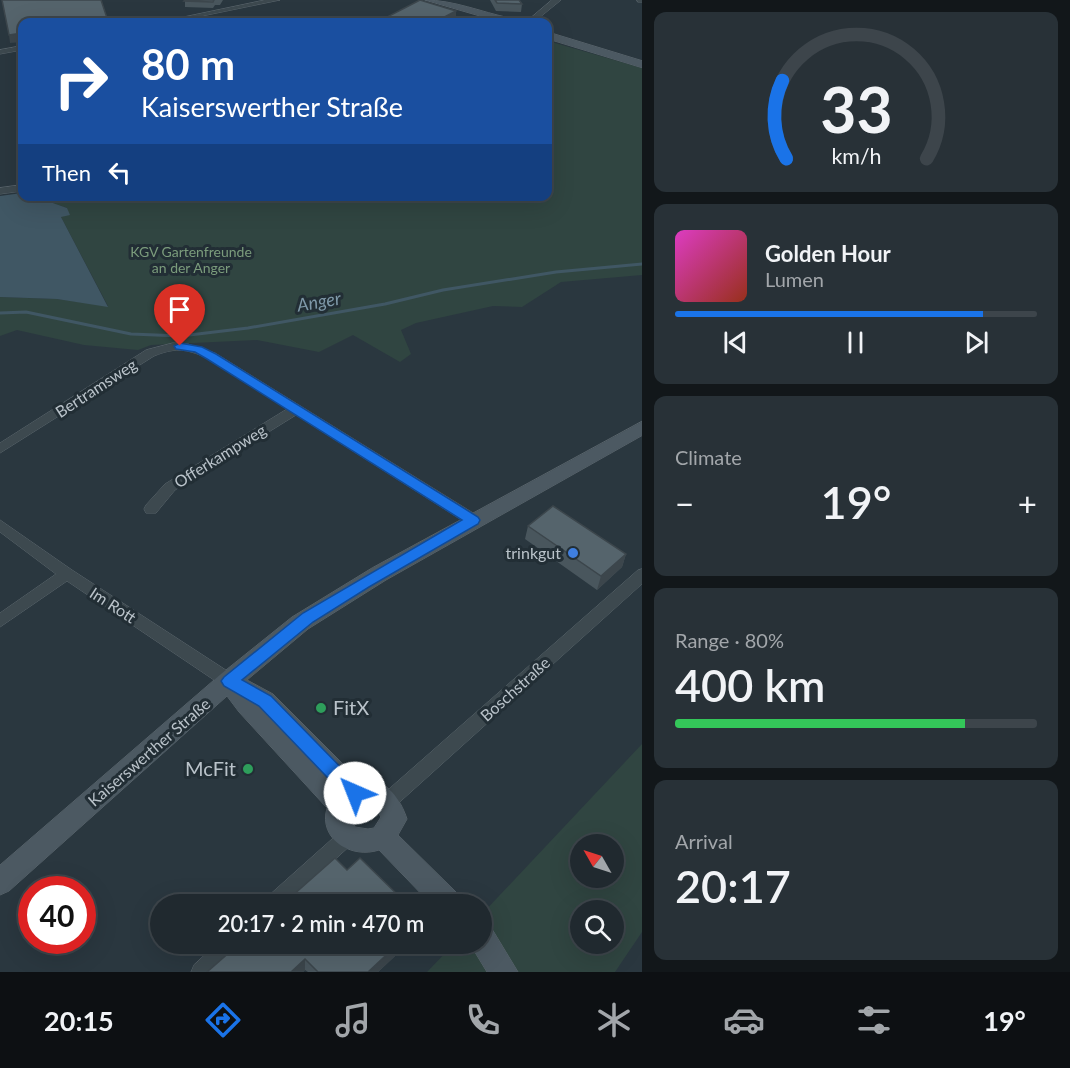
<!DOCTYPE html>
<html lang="en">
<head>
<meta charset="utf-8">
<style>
  :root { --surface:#20292f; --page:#283137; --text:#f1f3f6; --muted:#a2a6aa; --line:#3d454b; --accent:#1a73e8 }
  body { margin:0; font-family:Lato,sans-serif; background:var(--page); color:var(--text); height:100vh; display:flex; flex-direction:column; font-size:22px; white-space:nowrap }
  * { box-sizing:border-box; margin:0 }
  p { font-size:20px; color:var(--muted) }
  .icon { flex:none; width:33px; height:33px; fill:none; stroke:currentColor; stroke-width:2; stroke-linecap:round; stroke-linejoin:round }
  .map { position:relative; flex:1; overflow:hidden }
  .details { display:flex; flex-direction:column; gap:12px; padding:12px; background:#12171a; width:428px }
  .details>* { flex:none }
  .guide { position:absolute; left:18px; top:18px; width:534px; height:183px; border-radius:12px; box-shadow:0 6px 24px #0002,0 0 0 2px var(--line); background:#1a4fa0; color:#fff; overflow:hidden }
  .needle { width:39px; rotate:309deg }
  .tools { position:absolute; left:570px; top:834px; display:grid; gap:12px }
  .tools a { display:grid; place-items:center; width:54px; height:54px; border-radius:50%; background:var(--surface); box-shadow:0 6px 24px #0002,0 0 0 2px var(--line); font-size:30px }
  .speed { position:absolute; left:18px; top:876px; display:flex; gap:12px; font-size:30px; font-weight:700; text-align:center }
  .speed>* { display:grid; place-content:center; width:78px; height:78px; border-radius:50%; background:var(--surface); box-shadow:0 6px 24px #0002,0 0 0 2px var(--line); line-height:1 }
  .speed .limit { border:9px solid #d22; background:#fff; color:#111 }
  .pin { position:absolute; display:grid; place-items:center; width:51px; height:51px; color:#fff; margin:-62px -26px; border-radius:50% 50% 50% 0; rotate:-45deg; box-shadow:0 0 6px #0007 }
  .pin .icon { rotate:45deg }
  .me { position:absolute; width:66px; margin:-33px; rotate:316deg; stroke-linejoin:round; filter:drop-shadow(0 0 4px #0008) }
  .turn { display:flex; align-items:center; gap:21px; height:126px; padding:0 24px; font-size:27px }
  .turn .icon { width:78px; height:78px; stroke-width:2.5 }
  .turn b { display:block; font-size:42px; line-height:51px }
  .then { display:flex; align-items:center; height:57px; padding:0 24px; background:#0003; gap:12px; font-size:22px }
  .big { font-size:45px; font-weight:600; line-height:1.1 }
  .details .card { flex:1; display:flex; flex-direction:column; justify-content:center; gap:9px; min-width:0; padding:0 21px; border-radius:12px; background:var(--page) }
  .details .dial { align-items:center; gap:0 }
  .dial svg { height:156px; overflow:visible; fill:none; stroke:var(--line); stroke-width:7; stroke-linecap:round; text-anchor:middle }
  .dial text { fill:var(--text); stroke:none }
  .song { display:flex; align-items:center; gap:18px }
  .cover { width:72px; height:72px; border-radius:9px; background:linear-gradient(135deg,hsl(310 70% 55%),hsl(10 70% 35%)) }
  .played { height:6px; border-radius:3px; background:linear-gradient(90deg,var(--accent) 85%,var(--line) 85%) }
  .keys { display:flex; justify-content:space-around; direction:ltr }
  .heat { display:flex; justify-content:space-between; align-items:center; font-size:33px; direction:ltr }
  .charge { height:9px; border-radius:4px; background:linear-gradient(90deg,#34c759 80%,var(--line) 0) }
  .trip { position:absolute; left:150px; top:894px; width:342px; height:60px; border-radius:30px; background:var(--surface); box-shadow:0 6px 24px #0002,0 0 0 2px var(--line); font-weight:600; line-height:60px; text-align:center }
  .tab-bar { display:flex; height:96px; justify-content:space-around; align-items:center; background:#0d1013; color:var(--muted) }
  .tab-bar .icon { width:42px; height:42px }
  .tab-bar .on { color:var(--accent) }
  .tab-bar b { font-size:27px; color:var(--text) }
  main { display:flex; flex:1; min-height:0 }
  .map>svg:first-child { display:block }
</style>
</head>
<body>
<main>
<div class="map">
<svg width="643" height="972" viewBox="0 0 643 972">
  <rect width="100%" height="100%" fill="#2a373f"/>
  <g fill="#304541" fill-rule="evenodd">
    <path d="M 548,41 L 642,68 L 642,275 L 561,282 L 522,307 L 493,306 L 416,323 L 401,330 L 411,354 L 400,362 L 353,335 L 319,352 L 257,340 L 151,345 L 138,350 L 84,345 L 17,330 L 0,336 L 0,297 L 57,299 L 108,306 L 61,217 L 67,208 L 36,197 L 77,197 L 79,202 L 119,196 L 548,196 Z"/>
    <path d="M 642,744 L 642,932 L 615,972 L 427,972 L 454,944 L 482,944 L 482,914 ZM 580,844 L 614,844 L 614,878 L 580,878 ZM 580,910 L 614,910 L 614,944 L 580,944 Z"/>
  </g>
  <path fill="#405764" d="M 22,193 L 22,196 L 36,197 L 67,208 L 70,215 L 61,217 L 108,307 L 57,299 L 0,297 L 0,196 Z"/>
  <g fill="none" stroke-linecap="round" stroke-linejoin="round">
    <path stroke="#405764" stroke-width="3" d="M 0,313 L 26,312 L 131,334 L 181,336 L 248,328 L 385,304 L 443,290 L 556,272 L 643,264"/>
    <defs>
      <g id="street">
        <path d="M 265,0 L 280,0 L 173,22 L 160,22 Z"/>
        <path d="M 552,0 L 561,0 L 534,22 L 526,22 Z"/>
        <path d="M 637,0 L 643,0 L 643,2 L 638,2 Z"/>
        <path d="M 22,46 L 22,50 L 0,54 L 0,50 Z"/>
        <path d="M 22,185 L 22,191 L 0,194 L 0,188 Z"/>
        <path d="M 173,343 L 188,344 L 215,353 L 478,516 L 480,520 L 478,524 L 468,524 L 296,415 L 175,490 L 156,513 L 146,513 L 144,509 L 146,505 L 165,484 L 287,409 C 262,394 216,358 191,352 C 178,348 166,351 154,356 L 0,453 L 0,443 L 146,350 Z"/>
        <path d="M 0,520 L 72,570 L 235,676 L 237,681 L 235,686 L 229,688 L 223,686 L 67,581 L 0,627 L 0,613 L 56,574 L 0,532 Z"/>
        <path d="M 643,569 L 643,583 L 393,808 L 387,810 L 381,808 L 378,802 L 381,796 L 638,570 Z"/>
        <path d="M 347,829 L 353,831 L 356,837 L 353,843 L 286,904 L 264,904 L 266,898 L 341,831 Z"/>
        <path d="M 217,944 L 241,944 L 238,951 L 215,972 L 191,972 L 194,965 Z"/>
      </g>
      <g id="secondary">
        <path d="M 425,0 C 454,0 481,12 510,18 C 519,20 530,16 538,22 L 501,22 Z"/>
        <path d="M 548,32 L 643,61 L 643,68 L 548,39 Z"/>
        <path d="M 643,421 L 643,435 L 386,580 L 308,629 L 247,680 L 273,694 L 360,781 C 385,776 400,798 407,819 L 398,835 L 459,895 L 462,904 L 431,904 L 379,850 C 352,859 318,840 327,808 L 239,712 L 227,696 L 9,891 L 0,895 L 0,865 L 221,674 L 292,617 L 372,568 ZM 364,802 L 375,807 L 381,817 L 374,828 L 368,829 L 355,827 L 350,817 L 357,806 Z"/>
        <path d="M 482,925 L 492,929 L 518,972 L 487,972 L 470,944 L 482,944 Z"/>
      </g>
    </defs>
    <use href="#street" stroke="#5b666d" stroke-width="1"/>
    <use href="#secondary" stroke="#5b666d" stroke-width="1"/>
    <use href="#street" fill="#3d494f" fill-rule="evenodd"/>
    <use href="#secondary" fill="#4c5962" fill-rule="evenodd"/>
  </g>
  <g fill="#49565d">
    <path d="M 185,0 L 223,0 L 220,5 L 215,5 L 213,8 L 185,7 Z"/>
    <path d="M 490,0 L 519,0 L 522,4 L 521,12 L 496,11 Z"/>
    <path d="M 387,17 L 456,19 L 449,22 L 386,22 Z"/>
    <path d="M 528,526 L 626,554 L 622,567 L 597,590 L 525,539 Z"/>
    <path d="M 239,944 L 408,944 L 378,972 L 308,972 L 305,970 L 303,972 L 207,972 Z"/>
  </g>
  <g fill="#3c464c">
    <path d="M 456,11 L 456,19 L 449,22 L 435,22 Z"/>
    <path d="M 107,18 L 108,22 L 67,22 Z"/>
    <path d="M 22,33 L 22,42 L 10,43 L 9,35 Z"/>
    <path d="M 626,554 L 622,567 L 597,590 L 601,576 Z"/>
    <path d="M 398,944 L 408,944 L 378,972 L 368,972 Z"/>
    <path d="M 305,959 L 305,970 L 303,972 L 291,972 Z"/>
  </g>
  <g fill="#55646c" stroke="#3c464c" stroke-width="1.5">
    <path d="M 2,0 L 101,0 L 107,18 L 67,22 L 22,22 L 22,33 L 9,35 Z"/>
    <path d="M 185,0 L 214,0 L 213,2 L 184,1 Z"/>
    <path d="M 420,0 L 456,11 L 435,22 L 402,22 L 387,17 Z"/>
    <path d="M 495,0 L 519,0 L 522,4 L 497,3 Z"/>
    <path d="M 553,506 L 626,554 L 601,576 L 528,526 Z"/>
    <path d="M 335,858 L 347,870 L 360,858 L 407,904 L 283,904 Z"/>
    <path d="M 239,944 L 398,944 L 368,972 L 318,972 L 305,959 L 291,972 L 207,972 Z"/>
  </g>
  <path fill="#1a73e8" stroke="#114b97" stroke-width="1.5" d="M 180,343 L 202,347 L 216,354 L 478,517 L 480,520 L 478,524 L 369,587 L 313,622 L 242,680 L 271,696 L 361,788 L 363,793 L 361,799 L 355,801 L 348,799 L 259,706 L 224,686 L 221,681 L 224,677 L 303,613 L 462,520 L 207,359 L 195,352 L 176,349 L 174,346 Z"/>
  <circle fill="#3f7fe0" stroke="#222e35" stroke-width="2" cx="573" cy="553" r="6"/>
  <g fill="#2e9e5b" stroke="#222e35" stroke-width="2">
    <circle cx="321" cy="708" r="6"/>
    <circle cx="248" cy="769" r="6"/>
  </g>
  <g text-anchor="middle" stroke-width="6" stroke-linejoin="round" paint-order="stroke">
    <g font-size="14" fill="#7b9c7c" stroke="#222e35">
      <text x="191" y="257">KGV Gartenfreunde<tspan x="191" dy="16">an der Anger</tspan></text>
    </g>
    <g font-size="16" fill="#bac3ca" stroke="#222e35">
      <text transform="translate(96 388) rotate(-33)" y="6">Bertramsweg</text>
      <text transform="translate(220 456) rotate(-32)" y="6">Offerkampweg</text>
      <text transform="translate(113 605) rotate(33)" y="6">Im Rott</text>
      <text transform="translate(515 689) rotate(-42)" y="6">Boschstraße</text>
      <text transform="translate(149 752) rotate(-41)" y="6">Kaiserswerther Straße</text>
    </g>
    <g font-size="16" fill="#bac3ca" stroke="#222e35" text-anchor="end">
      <text x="561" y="559">trinkgut</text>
    </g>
    <g font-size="18" font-style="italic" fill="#7f99a9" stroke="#222e35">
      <text transform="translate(319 302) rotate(-10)" y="6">Anger</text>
    </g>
    <g font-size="20" fill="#bac3ca" stroke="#222e35" text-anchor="start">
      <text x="333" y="715">FitX</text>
      <text x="236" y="776" text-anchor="end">McFit</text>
    </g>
  </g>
</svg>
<div class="tools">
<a><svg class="needle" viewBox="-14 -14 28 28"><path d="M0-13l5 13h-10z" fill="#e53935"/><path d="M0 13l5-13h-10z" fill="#a2a6aa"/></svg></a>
<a><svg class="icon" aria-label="search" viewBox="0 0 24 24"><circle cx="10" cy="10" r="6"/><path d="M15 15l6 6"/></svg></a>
</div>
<div class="speed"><div class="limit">40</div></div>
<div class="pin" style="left:180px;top:346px;background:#d93025"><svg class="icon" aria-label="arrive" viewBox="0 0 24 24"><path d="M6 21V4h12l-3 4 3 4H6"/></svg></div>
<svg class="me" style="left:355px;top:793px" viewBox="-20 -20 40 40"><circle r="19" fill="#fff"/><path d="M0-13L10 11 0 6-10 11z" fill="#1a73e8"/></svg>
<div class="trip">20:17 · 2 min · 470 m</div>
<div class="guide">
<div class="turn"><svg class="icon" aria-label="right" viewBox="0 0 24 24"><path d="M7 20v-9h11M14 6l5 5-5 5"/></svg><div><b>80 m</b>Kaiserswerther Straße</div></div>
<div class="then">Then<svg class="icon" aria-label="left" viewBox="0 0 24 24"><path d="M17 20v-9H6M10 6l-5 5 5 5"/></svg></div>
</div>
</div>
<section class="details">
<div class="card dial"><svg viewBox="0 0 100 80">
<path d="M14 69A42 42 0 1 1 86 69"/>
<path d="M14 69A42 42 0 0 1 12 29" stroke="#1a73e8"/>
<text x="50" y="56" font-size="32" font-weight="700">33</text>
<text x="50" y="72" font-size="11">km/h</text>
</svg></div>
<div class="card">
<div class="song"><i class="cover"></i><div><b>Golden Hour</b><p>Lumen</p></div></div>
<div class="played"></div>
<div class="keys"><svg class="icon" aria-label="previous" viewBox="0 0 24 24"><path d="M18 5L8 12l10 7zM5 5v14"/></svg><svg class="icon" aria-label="pause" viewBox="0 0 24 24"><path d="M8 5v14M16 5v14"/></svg><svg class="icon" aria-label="next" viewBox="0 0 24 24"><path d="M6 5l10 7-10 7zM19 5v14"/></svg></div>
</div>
<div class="card"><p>Climate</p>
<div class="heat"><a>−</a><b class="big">19°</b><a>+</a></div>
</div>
<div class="card"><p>Range · 80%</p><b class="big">400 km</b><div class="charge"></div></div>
<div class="card"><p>Arrival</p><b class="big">20:17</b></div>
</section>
</main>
<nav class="tab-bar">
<b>20:15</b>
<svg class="icon on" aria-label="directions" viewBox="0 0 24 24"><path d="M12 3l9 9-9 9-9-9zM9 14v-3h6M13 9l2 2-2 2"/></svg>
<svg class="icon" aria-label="music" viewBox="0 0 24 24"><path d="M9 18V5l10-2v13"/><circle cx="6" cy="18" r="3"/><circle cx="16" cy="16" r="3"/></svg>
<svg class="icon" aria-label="phone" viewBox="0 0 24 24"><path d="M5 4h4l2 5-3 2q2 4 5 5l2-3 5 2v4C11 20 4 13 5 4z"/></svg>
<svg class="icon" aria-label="climate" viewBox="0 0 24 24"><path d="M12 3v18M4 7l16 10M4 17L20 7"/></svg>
<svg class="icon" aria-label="car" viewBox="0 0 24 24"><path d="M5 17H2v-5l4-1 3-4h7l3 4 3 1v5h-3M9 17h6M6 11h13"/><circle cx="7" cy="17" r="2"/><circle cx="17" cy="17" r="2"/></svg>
<svg class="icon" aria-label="filters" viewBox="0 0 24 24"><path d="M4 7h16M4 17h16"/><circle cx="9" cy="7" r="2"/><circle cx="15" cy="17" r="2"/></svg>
<b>19°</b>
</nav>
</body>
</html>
